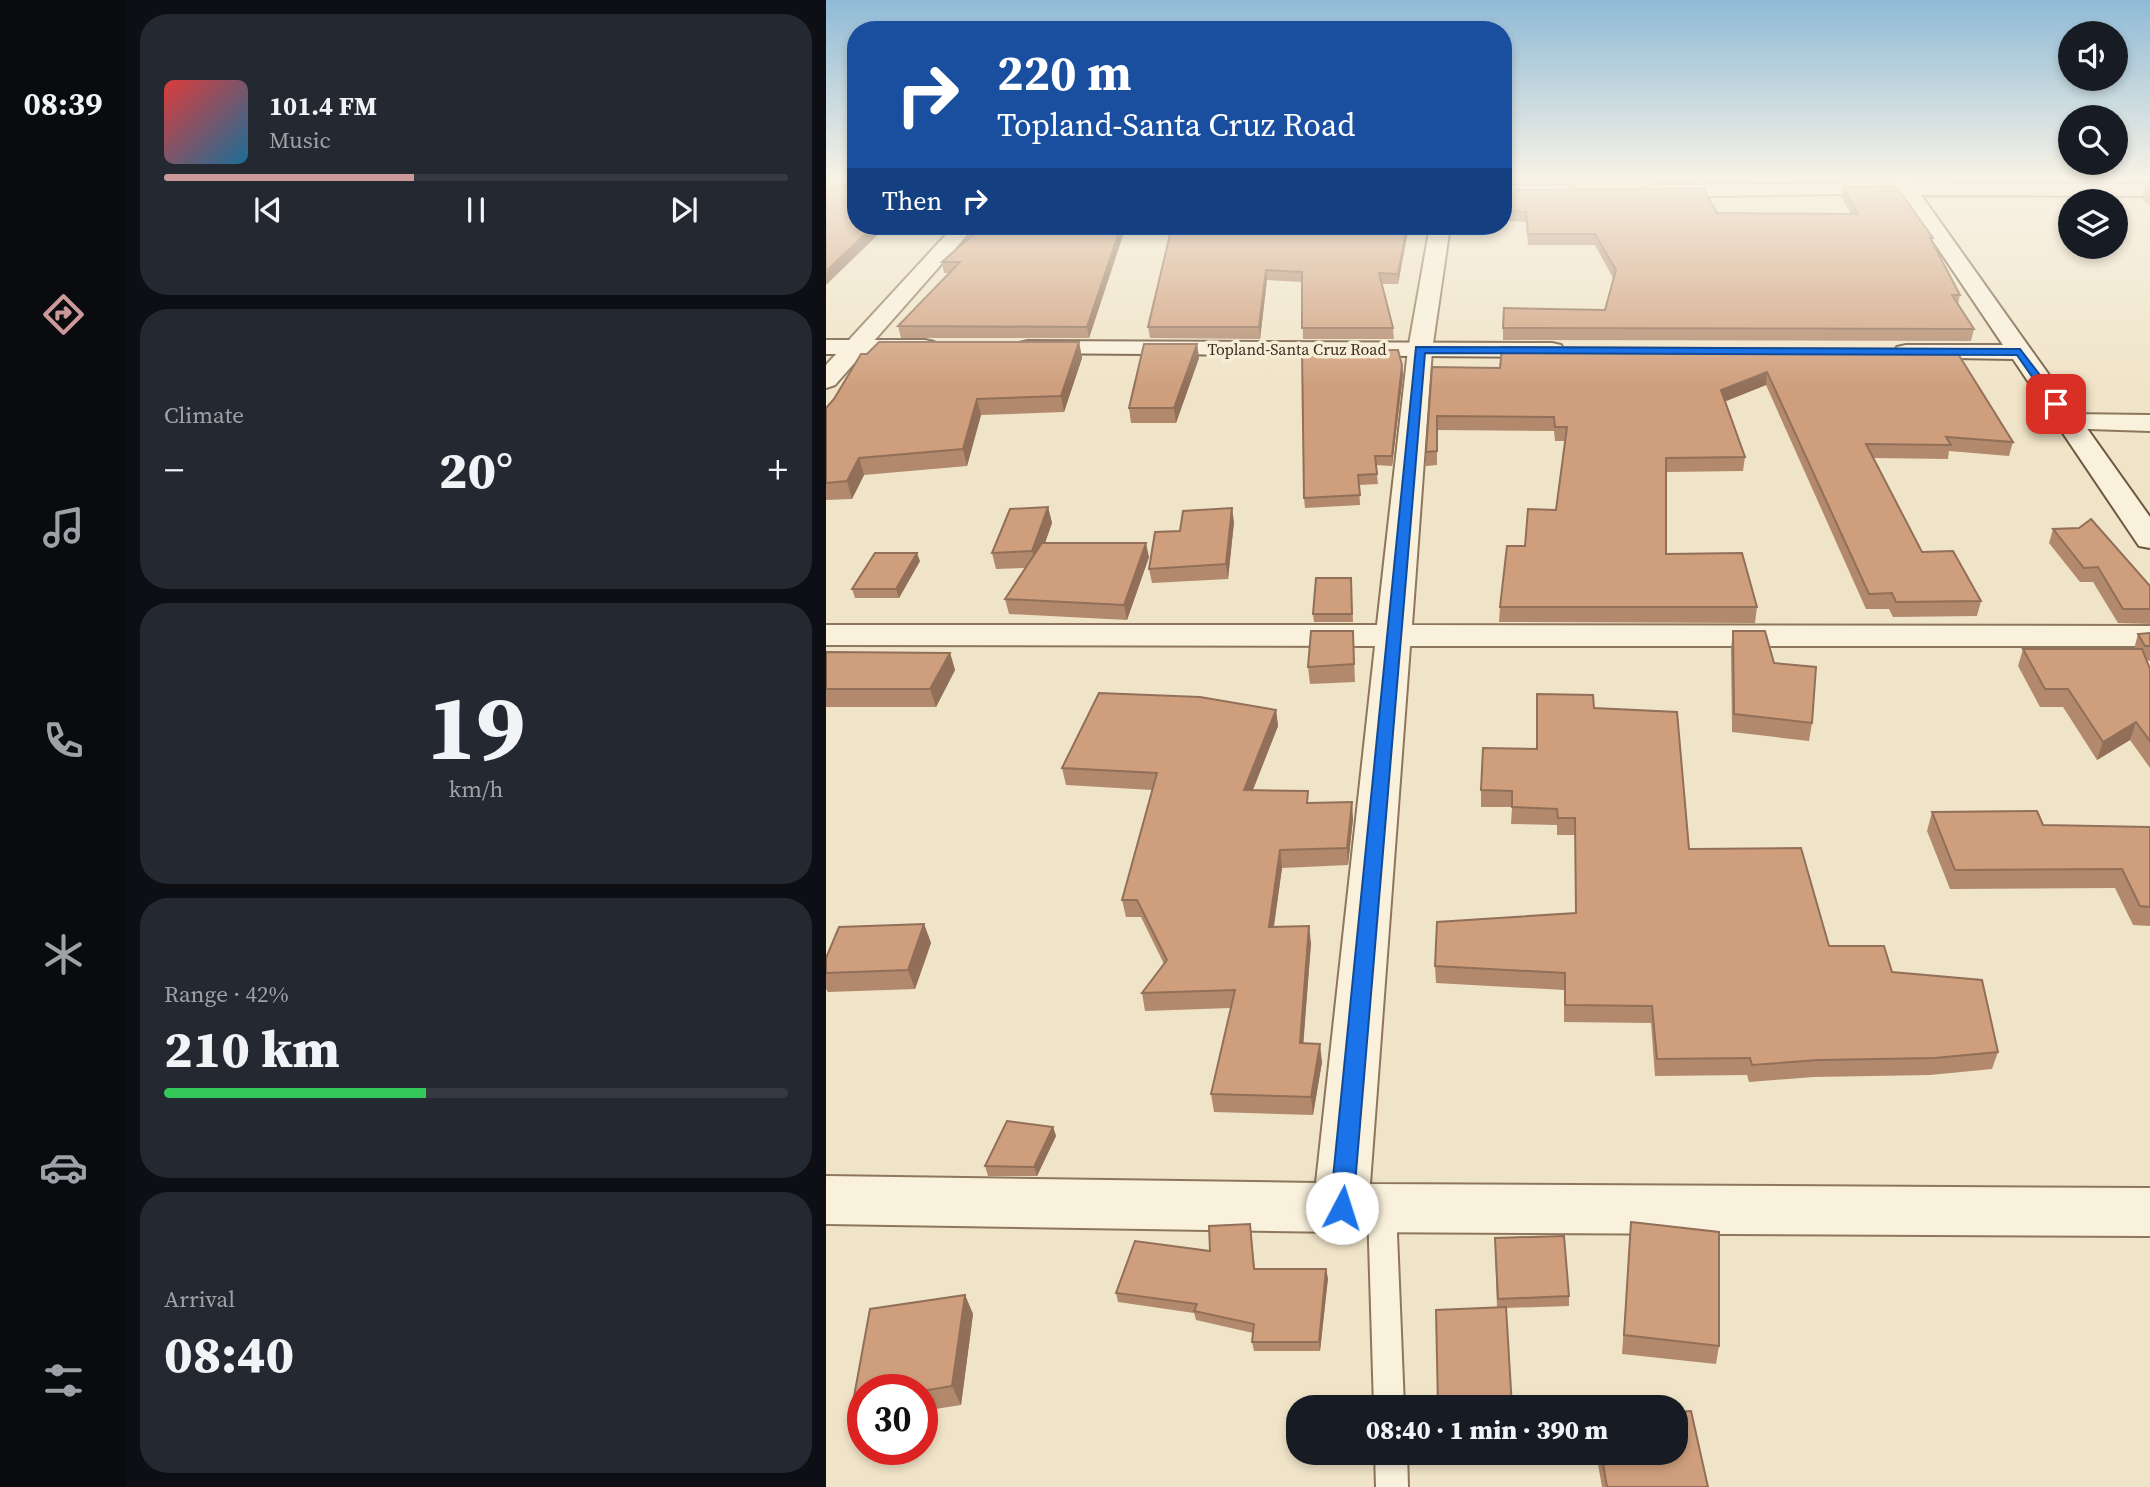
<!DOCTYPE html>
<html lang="en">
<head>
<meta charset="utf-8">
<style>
  :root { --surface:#171b24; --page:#242831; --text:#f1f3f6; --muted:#9ea1a6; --line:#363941; --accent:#cc999b }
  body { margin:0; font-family:"Source Serif 4",serif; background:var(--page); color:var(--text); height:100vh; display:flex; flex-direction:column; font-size:26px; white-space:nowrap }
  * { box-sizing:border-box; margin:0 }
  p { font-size:23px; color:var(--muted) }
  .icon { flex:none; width:38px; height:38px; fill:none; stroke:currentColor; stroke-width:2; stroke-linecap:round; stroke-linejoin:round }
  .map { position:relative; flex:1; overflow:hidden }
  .side { display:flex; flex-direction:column; gap:14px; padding:14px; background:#0d0f14; width:700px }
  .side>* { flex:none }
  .banner { position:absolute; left:21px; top:21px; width:665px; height:214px; border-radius:28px; box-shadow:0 4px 10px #0003; background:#1a4fa0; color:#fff; overflow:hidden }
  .tools { position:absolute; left:1232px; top:21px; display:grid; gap:14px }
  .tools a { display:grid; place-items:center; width:70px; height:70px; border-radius:50%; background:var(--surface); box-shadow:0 4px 10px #0003; font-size:35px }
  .speed { position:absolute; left:21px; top:1374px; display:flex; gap:14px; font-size:35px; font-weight:700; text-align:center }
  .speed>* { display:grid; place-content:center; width:91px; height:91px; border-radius:50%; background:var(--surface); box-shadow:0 4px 10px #0003; line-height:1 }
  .speed .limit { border:10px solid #d22; background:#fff; color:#111 }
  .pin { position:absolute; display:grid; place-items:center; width:60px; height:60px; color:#fff; margin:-30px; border-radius:14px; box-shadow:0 4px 10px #0006 }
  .me { position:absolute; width:77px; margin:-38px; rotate:5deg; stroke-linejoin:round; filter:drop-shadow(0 0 5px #0008) }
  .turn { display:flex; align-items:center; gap:24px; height:147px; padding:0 35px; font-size:32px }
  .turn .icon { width:91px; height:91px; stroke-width:2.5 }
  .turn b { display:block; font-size:49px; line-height:60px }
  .then { display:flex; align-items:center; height:66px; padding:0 35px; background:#0003; gap:14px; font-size:26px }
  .big { font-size:52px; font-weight:800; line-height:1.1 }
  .side .widget { flex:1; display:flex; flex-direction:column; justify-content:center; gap:10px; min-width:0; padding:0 24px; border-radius:28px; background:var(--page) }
  .side .dial { align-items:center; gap:0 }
  .dial b { font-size:91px; line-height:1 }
  .song { display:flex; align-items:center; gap:21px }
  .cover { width:84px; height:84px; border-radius:10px; background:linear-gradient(135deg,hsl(0 70% 55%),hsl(200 70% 35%)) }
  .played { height:7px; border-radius:4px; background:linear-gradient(90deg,var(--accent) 40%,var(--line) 40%) }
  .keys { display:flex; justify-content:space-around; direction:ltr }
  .heat { display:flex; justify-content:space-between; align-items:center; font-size:38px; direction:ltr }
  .charge { height:10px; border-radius:5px; background:linear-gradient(90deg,#34c759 42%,var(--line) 0) }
  .trip { position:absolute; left:460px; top:1395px; width:402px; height:70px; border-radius:28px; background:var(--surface); box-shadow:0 4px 10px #0003; font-weight:800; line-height:70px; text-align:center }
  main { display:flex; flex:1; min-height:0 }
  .dock { display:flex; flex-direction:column; width:126px; justify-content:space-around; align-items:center; background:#090b0e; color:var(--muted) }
  .dock .icon { width:49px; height:49px }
  .dock .selected { color:var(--accent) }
  .dock b { font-size:32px; color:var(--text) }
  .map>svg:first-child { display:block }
</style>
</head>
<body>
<main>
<nav class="dock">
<b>08:39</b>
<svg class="icon selected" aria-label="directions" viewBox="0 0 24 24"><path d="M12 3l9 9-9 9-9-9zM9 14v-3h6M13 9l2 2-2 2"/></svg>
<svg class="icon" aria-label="music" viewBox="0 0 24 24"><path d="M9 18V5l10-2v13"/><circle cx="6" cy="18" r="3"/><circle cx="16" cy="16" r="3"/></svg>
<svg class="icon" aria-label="phone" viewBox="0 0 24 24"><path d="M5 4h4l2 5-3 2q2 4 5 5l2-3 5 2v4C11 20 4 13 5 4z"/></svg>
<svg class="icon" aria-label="climate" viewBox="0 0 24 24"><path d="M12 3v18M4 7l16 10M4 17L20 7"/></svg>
<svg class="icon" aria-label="car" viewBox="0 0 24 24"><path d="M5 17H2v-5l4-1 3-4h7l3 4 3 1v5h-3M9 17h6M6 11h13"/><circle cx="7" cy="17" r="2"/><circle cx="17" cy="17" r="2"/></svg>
<svg class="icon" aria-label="filters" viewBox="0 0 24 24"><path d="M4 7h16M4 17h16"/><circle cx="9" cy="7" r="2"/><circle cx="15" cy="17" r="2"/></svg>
</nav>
<section class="side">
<div class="widget">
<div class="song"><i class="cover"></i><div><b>101.4 FM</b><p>Music</p></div></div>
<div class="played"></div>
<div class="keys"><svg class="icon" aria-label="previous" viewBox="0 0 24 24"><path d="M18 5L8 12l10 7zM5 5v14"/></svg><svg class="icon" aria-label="pause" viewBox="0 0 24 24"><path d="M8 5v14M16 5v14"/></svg><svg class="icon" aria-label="next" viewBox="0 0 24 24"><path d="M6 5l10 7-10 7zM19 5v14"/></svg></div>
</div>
<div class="widget"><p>Climate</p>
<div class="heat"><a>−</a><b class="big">20°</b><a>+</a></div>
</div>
<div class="widget dial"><b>19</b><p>km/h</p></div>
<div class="widget"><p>Range · 42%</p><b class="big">210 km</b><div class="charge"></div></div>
<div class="widget"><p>Arrival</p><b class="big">08:40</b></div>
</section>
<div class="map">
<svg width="1324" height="1487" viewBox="0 0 1324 1487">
  <rect width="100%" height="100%" fill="#f0e4c8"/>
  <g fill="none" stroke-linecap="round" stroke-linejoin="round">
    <defs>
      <g id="service">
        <path d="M 556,1197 L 566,1201 L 570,1209 L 578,1407 L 548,1407 L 542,1209 L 546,1201 Z"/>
        <path d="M 549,1452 L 581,1452 L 582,1487 L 550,1487 Z"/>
      </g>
      <g id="minor">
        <path d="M 1067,183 L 1074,185 L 1077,189 L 1074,193 L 826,197 L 816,191 L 826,185 Z"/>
        <path d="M 677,186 L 742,186 L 752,192 L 742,198 L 677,198 Z"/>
        <path d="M 128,226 L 149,226 L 9,385 L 0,388 L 0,365 Z"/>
        <path d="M 604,226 L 624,226 L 606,350 L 586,625 L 1324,626 L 1324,646 L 584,646 L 544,1184 L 1324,1188 L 1324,1236 L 515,1232 L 0,1224 L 0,1176 L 490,1183 L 549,646 L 0,645 L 0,625 L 551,625 L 582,350 Z"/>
        <path d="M 1242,414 L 1324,415 L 1324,431 L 1232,428 L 1228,422 L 1232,416 Z"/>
      </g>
      <g id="secondary">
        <path d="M 1066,180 L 1085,180 L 1087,183 L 1324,184 L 1324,196 L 1095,195 L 1324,517 L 1324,548 L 1313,546 L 1187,359 L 1071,357 L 1068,352 L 1071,347 L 1080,345 L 1177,345 Z"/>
        <path d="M 0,340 L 99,340 L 108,342 L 111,347 L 108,352 L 99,354 L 0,354 Z"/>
        <path d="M 202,341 L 726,343 L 735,345 L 738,350 L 735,355 L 726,357 L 193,353 L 190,348 L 193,343 Z"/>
      </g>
    </defs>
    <use href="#service" stroke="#8d765c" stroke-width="4"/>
    <use href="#minor" stroke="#8d765c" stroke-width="4"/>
    <use href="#secondary" stroke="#6f573f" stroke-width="4"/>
    <use href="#service" fill="#faf1dc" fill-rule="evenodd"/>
    <use href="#minor" fill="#faf1dc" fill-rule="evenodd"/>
    <use href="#secondary" fill="#faf1dc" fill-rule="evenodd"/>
  </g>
  <g fill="#b2896c">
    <path d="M 695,180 L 867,180 L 867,182 L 695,183 Z"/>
    <path d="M 1008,180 L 1058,180 L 1008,181 Z"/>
    <path d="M 1122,180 L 1194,180 L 1192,181 Z"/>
    <path d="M 1275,180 L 1324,180 L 1324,206 L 1316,199 L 1320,182 Z"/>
    <path d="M 1017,187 L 1107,238 L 1106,242 L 1134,295 L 1132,304 L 1148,329 L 1145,341 L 677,340 L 677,328 L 779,310 L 787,278 L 769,245 L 702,245 L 700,222 L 682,221 L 682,211 L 1025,214 L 1015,197 Z"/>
    <path d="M 84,226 L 126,226 L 118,233 L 86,233 Z"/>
    <path d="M 144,226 L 300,226 L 263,338 L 75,338 L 72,326 L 124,273 L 118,273 L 116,262 L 148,233 L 146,233 Z"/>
    <path d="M 346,226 L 583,226 L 572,284 L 556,284 L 567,328 L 568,339 L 477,339 L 476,282 L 441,280 L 434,339 L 324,338 L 322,327 Z"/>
    <path d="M 253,342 L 256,358 L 238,412 L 155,415 L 141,466 L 38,475 L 26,499 L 0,500 L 0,408 Z"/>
    <path d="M 371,344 L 373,358 L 350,423 L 305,423 L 303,408 Z"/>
    <path d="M 1129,349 L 1187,442 L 1183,456 L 1123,451 L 1122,459 L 1047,458 L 1096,552 L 1155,601 L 1151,616 L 1067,617 L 1063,609 L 1040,609 L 940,385 L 899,401 L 919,457 L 917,471 L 840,472 L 840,554 L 931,607 L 929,623 L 673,622 L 674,607 L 699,546 L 730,510 L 739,441 L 729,441 L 728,431 L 611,430 L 611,465 L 600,466 L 600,452 L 606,367 L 674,368 Z"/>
    <path d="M 576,365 L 577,374 L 566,466 L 550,465 L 552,484 L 533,485 L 534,505 L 479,508 L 478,498 Z"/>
    <path d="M 222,507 L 226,523 L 219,543 L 323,557 L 301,620 L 183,614 L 179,599 L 200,568 L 170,569 L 166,553 Z"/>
    <path d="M 408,522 L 402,579 L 326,583 L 323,569 L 354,531 Z"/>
    <path d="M 1227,529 L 1324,586 L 1324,624 L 1292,623 L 1267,582 L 1254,582 L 1223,543 Z"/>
    <path d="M 94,561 L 73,598 L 29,598 L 26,589 Z"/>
    <path d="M 525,578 L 527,622 L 488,622 L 487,614 Z"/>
    <path d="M 527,631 L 529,682 L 484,684 L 482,667 Z"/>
    <path d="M 907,631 L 948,663 L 986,723 L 983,741 L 906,732 L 905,649 Z"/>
    <path d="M 1324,633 L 1324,661 L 1320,660 L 1324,669 L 1324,768 L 1304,740 L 1271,760 L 1237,707 L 1214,707 L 1192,666 L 1197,649 L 1308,649 L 1312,634 Z"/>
    <path d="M 0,652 L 124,653 L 129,670 L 110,707 L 0,707 Z"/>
    <path d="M 768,708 L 863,849 L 1003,946 L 1066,972 L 1172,1052 L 1166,1069 L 1104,1075 L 988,1077 L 923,1082 L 921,1075 L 829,1076 L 825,1023 L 738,1022 L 738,990 L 610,983 L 609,966 L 749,913 L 749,835 L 731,835 L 731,825 L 685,824 L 686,807 L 655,807 L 655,790 Z"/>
    <path d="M 450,710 L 452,726 L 427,790 L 483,803 L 527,819 L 522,865 L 456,868 L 448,927 L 485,943 L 477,1044 L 496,1062 L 487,1115 L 388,1112 L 385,1094 L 405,1008 L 319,1011 L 316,993 L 338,964 L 315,917 L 300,917 L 296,900 L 326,790 L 240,785 L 236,768 Z"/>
    <path d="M 1106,812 L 1217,825 L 1324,827 L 1324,926 L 1307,925 L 1289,888 L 1124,889 L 1101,831 Z"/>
    <path d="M 98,924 L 105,943 L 89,989 L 2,992 L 0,989 L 0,958 Z"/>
    <path d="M 227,1127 L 230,1136 L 211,1176 L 162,1176 L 159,1166 Z"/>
    <path d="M 805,1222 L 893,1346 L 890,1364 L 796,1354 Z"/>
    <path d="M 425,1233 L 429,1269 L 502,1278 L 494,1351 L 428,1351 L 426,1342 L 427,1333 L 370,1320 L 368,1313 L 292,1302 L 290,1293 Z"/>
    <path d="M 669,1248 L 743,1296 L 743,1306 L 680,1308 L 671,1308 Z"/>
    <path d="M 139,1295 L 147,1314 L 135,1405 L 96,1411 L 96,1390 L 37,1390 L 36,1420 L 27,1402 L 44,1309 Z"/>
    <path d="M 774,1452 L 850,1452 L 882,1487 L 776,1487 L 772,1464 Z"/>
  </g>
  <g fill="#916f58">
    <path d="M 48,226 L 61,226 L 0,285 L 0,271 Z"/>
    <path d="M 116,226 L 126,226 L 118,233 Z"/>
    <path d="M 295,226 L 300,226 L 263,338 L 261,327 Z"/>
    <path d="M 581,226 L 583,226 L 572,284 L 572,274 Z"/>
    <path d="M 440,270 L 441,280 L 434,339 L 433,327 Z"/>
    <path d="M 253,342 L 256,358 L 238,412 L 235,396 Z"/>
    <path d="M 371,344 L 373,358 L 350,423 L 348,408 Z"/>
    <path d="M 576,365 L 577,374 L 566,466 L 566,456 Z"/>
    <path d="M 941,372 L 940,385 L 893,404 L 895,390 Z"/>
    <path d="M 151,399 L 155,415 L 141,466 L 137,449 Z"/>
    <path d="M 33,458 L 38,475 L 26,499 L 21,481 Z"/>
    <path d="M 222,507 L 226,523 L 210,568 L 206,551 Z"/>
    <path d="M 406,508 L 408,522 L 402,579 L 400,564 Z"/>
    <path d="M 320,543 L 323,557 L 301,620 L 298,605 Z"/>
    <path d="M 91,553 L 94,561 L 73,598 L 70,589 Z"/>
    <path d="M 124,653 L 129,670 L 110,707 L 104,689 Z"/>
    <path d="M 450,710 L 452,726 L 420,807 L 418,790 Z"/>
    <path d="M 1310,722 L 1304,740 L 1271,760 L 1277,742 Z"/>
    <path d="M 526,802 L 527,819 L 522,865 L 521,848 Z"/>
    <path d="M 454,850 L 456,868 L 445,944 L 443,927 Z"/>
    <path d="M 98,924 L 105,943 L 89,989 L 82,970 Z"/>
    <path d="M 483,926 L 485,943 L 476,1061 L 474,1043 Z"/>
    <path d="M 494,1044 L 496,1062 L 487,1115 L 485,1097 Z"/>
    <path d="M 227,1127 L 230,1136 L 211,1176 L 208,1167 Z"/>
    <path d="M 500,1269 L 502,1278 L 494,1351 L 493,1342 Z"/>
    <path d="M 139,1295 L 147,1314 L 135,1405 L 126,1386 Z"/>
  </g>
  <g fill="#cf9f7d" stroke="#916f58" stroke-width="2">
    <path d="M 0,180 L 30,180 L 30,226 L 48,226 L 0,271 Z"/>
    <path d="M 1070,186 L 1107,238 L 1104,238 L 1134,295 L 1126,295 L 1148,329 L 677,328 L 678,308 L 779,310 L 790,270 L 769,234 L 702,234 L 700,212 L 682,211 L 689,190 L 877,188 L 891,213 L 1032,214 L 1017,187 Z"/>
    <path d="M 157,226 L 295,226 L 261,327 L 72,326 L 134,262 L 116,262 Z"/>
    <path d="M 346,226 L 581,226 L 572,274 L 553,273 L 567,328 L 476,328 L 476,272 L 440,270 L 433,327 L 322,327 Z"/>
    <path d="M 53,342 L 253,342 L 235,396 L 151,399 L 137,449 L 33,458 L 21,481 L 0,483 L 0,408 L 8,399 L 35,354 L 41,354 Z"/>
    <path d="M 318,344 L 371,344 L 348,408 L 303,408 Z"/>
    <path d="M 676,347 L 1129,349 L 1187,442 L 1120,437 L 1125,445 L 1040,444 L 1096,552 L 1127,551 L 1155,601 L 1070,602 L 1066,593 L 1043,594 L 941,372 L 895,390 L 919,457 L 840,458 L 840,554 L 916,553 L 931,607 L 674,607 L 681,546 L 699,546 L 702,509 L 730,510 L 741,427 L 729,427 L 728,417 L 611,416 L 611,451 L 600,452 L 606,367 L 674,368 Z"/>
    <path d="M 476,350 L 572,350 L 576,365 L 566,456 L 549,456 L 551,474 L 532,475 L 534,495 L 478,498 Z"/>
    <path d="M 222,507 L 206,551 L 166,553 L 184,509 Z"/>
    <path d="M 406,508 L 400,564 L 323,569 L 329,532 L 354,531 L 357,511 Z"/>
    <path d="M 1265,519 L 1324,586 L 1324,609 L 1297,609 L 1272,567 L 1258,568 L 1227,529 L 1253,528 Z"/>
    <path d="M 216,543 L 320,543 L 298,605 L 179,599 Z"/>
    <path d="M 49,553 L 91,553 L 70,589 L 26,589 Z"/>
    <path d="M 490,578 L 525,578 L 526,614 L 487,614 Z"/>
    <path d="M 485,631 L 527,631 L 528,664 L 482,667 Z"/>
    <path d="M 907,631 L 939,631 L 948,663 L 990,667 L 986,723 L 908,714 Z"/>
    <path d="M 1324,633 L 1324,646 L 1319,646 L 1312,634 Z"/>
    <path d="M 1197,649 L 1316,649 L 1324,669 L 1324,741 L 1310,722 L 1277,742 L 1242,689 L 1219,689 Z"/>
    <path d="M 0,652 L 124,653 L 104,689 L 0,689 Z"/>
    <path d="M 273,693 L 374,697 L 450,710 L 418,790 L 482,791 L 481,803 L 526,802 L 521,848 L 454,850 L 443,927 L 483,926 L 474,1043 L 494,1044 L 485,1097 L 385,1094 L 409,990 L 316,993 L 341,960 L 311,900 L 296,900 L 331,773 L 236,768 Z"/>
    <path d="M 711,694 L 767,695 L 768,708 L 851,712 L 863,849 L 975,848 L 1003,946 L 1058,946 L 1066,972 L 1156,980 L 1172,1052 L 1109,1058 L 992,1060 L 926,1065 L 924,1058 L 831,1059 L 826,1006 L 739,1005 L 739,973 L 609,966 L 611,922 L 750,913 L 749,818 L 732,818 L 731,809 L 686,807 L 686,791 L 655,790 L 657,748 L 711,749 Z"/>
    <path d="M 1211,811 L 1217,825 L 1324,827 L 1324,907 L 1314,906 L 1296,869 L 1129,870 L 1106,812 Z"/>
    <path d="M 98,924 L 82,970 L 0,973 L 0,958 L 13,927 Z"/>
    <path d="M 181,1121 L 227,1127 L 208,1167 L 159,1166 Z"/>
    <path d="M 805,1222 L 893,1232 L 893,1346 L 798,1335 Z"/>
    <path d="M 424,1224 L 428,1269 L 500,1269 L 493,1342 L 426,1342 L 428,1324 L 368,1311 L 371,1304 L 290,1293 L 309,1241 L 384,1251 L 383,1226 Z"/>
    <path d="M 738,1236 L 743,1296 L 672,1299 L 669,1238 Z"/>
    <path d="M 139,1295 L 126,1386 L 96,1391 L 96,1390 L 37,1390 L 37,1400 L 27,1402 L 44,1309 Z"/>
    <path d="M 680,1307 L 686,1407 L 612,1407 L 610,1310 Z"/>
    <path d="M 865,1411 L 882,1487 L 781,1487 L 775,1452 L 850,1452 L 850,1412 Z"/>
  </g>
  <linearGradient id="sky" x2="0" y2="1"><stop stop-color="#8fbad6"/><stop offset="0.46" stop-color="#f8f3e6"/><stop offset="1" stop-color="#f8f3e6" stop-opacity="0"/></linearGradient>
  <rect width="1324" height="388" fill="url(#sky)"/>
  <path fill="#1a73e8" stroke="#114b97" stroke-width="2" d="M 590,347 L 1194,349 L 1236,404 L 1227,407 L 1191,355 L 599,353 L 527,1208 L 524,1215 L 516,1218 L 508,1215 L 504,1208 Z"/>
  <g text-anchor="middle" stroke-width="7" stroke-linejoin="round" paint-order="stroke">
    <g font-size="16" fill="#3d2e20" stroke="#f7eed8">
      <text x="471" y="355">Topland-Santa Cruz Road</text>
    </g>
  </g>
</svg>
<div class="tools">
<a><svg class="icon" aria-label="sound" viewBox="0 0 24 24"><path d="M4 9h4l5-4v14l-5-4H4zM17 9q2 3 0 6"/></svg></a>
<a><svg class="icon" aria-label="search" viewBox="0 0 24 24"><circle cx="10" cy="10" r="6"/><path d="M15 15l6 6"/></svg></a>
<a><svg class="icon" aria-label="layers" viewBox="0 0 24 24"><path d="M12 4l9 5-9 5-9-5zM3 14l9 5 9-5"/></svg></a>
</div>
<div class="speed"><div class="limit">30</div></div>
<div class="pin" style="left:1230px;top:404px;background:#d93025"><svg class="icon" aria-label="arrive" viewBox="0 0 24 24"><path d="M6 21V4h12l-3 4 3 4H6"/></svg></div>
<svg class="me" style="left:516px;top:1208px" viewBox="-20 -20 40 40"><circle r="19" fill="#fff"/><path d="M0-13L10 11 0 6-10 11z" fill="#1a73e8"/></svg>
<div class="trip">08:40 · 1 min · 390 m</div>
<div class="banner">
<div class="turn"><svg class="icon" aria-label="right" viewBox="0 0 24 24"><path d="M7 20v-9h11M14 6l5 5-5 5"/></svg><div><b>220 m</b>Topland-Santa Cruz Road</div></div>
<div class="then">Then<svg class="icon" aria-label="right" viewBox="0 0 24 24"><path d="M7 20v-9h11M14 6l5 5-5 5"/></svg></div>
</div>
</div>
</main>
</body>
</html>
